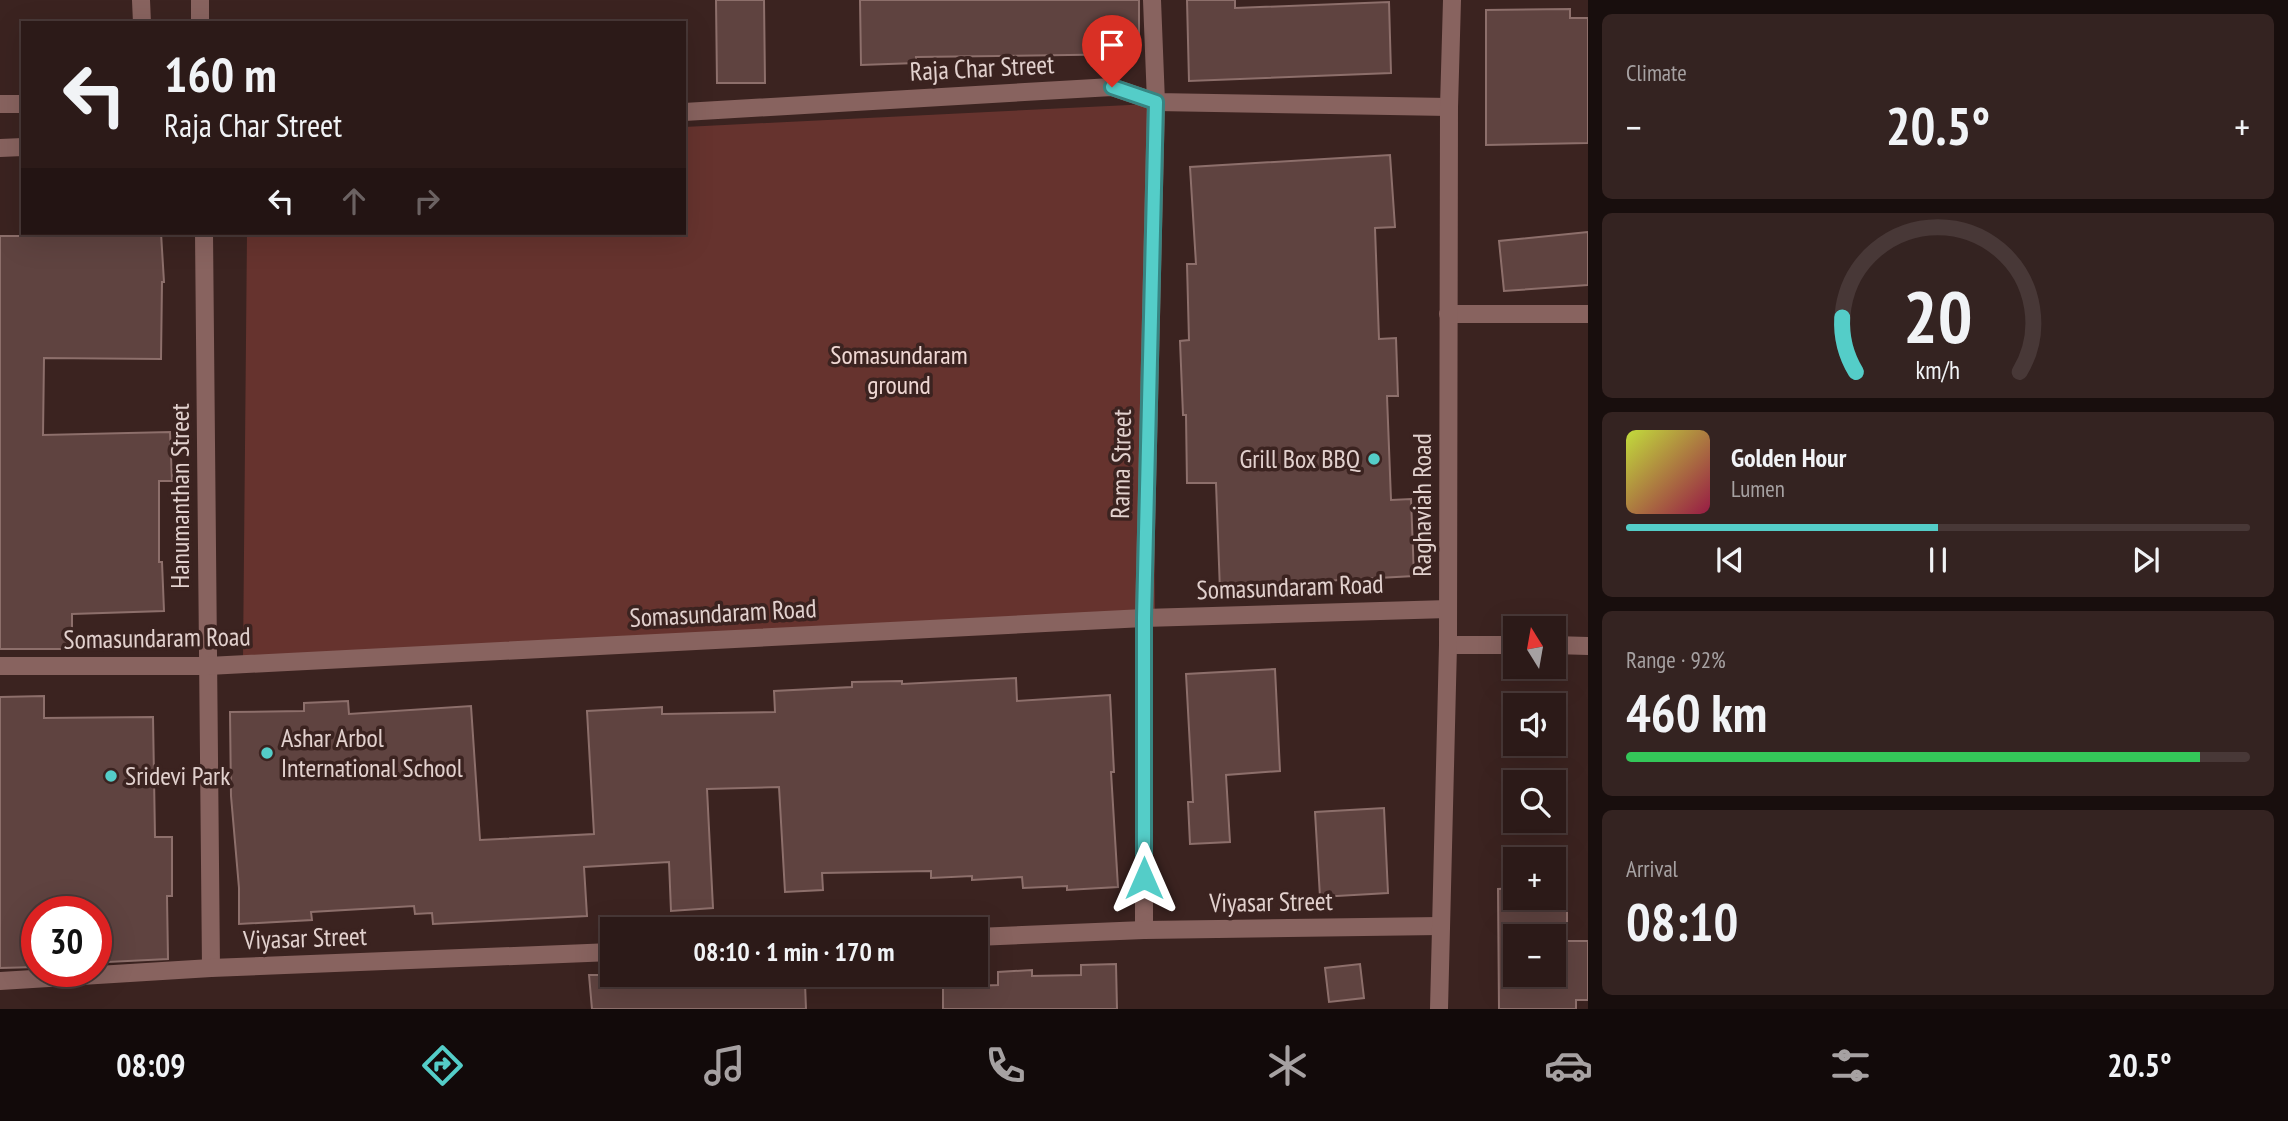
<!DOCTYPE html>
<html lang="en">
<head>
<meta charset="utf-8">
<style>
  :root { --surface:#2c1a18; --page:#342321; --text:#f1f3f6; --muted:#a6a1a2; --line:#483837; --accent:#54cdc8 }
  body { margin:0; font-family:"PT Sans Narrow",sans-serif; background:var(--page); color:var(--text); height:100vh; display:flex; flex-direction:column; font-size:26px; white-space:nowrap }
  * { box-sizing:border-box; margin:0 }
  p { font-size:23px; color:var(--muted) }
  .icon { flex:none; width:38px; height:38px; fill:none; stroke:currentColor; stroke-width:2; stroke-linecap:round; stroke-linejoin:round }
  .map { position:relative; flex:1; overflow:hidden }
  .side { display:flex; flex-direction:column; gap:14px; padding:14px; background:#180e0d; width:700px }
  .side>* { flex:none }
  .top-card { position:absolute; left:21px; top:21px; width:665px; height:214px; border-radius:0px; box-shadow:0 7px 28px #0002,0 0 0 2px var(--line); background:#2c1a18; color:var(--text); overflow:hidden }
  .needle { width:46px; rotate:349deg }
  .tools { position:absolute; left:1503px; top:616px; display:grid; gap:14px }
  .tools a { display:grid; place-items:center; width:63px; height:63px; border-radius:0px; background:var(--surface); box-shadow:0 7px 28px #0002,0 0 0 2px var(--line); font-size:35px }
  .speed { position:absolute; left:21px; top:896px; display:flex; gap:14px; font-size:35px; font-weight:700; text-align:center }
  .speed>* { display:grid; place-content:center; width:91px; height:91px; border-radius:50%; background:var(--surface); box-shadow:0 7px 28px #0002,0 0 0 2px var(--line); line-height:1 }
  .speed .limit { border:10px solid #d22; background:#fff; color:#111 }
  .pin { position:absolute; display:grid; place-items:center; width:60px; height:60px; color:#fff; margin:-72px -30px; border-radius:50% 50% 50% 0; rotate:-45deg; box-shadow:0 0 7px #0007 }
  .pin .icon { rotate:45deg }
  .me { position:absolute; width:77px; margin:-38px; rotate:0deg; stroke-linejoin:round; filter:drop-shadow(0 0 5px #0008) }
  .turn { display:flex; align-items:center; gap:24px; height:147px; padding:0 28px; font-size:32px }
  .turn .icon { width:91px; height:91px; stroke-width:2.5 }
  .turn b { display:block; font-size:49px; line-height:60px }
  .lanes { display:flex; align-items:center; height:66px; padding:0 28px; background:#0003; justify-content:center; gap:35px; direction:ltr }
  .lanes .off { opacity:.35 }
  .big { font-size:52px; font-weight:700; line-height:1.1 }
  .side .card { flex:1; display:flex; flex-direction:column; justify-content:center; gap:10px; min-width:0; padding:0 24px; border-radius:10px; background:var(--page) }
  .side .dial { align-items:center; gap:0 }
  .dial svg { height:182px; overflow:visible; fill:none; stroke:var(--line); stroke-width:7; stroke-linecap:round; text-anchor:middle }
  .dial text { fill:var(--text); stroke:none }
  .song { display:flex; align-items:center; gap:21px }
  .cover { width:84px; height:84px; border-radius:10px; background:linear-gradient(135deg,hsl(70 70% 55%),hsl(340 70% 35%)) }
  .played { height:7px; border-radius:4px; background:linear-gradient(90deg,var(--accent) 50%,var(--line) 50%) }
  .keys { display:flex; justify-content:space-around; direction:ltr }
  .heat { display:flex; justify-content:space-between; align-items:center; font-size:38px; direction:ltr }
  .charge { height:10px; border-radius:5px; background:linear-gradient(90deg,#34c759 92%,var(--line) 0) }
  .trip { position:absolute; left:600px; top:917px; width:388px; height:70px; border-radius:0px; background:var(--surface); box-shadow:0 7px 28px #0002,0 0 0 2px var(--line); font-weight:700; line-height:70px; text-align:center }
  .tabs { display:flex; height:112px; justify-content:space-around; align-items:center; background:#120a0a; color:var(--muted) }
  .tabs .icon { width:49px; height:49px }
  .tabs .on { color:var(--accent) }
  .tabs b { font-size:32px; color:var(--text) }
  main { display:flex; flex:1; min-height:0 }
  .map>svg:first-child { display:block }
</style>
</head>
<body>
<main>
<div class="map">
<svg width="1588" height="1009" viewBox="0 0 1588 1009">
  <rect width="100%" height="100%" fill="#3b2320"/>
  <path fill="#66332e" d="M 1150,104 L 1155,612 L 243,659 L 247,233 L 684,233 L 684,127 Z"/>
  <g fill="#5f4340" stroke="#8d6f6b" stroke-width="2" fill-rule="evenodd">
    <path d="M 716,0 L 764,0 L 765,83 L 717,83 Z"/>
    <path d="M 860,0 L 1139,0 L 1139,54 L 916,57 L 916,63 L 861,65 Z"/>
    <path d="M 1187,0 L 1235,0 L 1235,8 L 1389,2 L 1391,73 L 1189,81 Z"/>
    <path d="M 1570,9 L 1570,18 L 1588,18 L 1588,143 L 1486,145 L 1486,10 Z"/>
    <path d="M 1390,155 L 1395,227 L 1375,228 L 1379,339 L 1396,338 L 1398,396 L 1387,396 L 1391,500 L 1411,499 L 1414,576 L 1287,583 L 1288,588 L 1220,591 L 1216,483 L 1187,483 L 1186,415 L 1183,415 L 1180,341 L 1189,340 L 1187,264 L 1196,264 L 1190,167 Z"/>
    <path d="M 1588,232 L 1588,285 L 1504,291 L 1499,241 Z"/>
    <path d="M 64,233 L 161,233 L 164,282 L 162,282 L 161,359 L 44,358 L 43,435 L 170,432 L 172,481 L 159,481 L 159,562 L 162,562 L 164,611 L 72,614 L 72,649 L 0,649 L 0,236 L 64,236 Z"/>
    <path d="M 1275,669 L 1280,771 L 1226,775 L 1230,842 L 1190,844 L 1188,802 L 1193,802 L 1186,674 Z"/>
    <path d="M 1016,678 L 1017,701 L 1110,695 L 1114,772 L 1111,772 L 1118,887 L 1067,890 L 1067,886 L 1023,888 L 1022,877 L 972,880 L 972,876 L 931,878 L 931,871 L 822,873 L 823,890 L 785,892 L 779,787 L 707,789 L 713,908 L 671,911 L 669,862 L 584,867 L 587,916 L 433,924 L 432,913 L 415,914 L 414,906 L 311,912 L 312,920 L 239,924 L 239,888 L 231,796 L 230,712 L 304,711 L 304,703 L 348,701 L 349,714 L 471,706 L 480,840 L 594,834 L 587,711 L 662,707 L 662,714 L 775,712 L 774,691 L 852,687 L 852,682 L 902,681 L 902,684 Z"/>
    <path d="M 44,696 L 44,718 L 153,717 L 155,837 L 172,837 L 172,896 L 167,896 L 168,959 L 108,962 L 108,949 L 96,949 L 96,912 L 37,912 L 37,967 L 0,968 L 0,697 Z"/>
    <path d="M 1384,808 L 1388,893 L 1320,897 L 1315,812 Z"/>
    <path d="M 1516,888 L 1516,898 L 1554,898 L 1554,888 L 1567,888 L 1567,941 L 1588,941 L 1588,1000 L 1576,1000 L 1576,1009 L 1499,1009 L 1498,889 ZM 1516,936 L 1554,936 L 1554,975 L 1516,975 Z"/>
    <path d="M 1116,964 L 1117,1009 L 943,1009 L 943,987 L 998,985 L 998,972 L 1032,970 L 1032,976 L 1081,975 L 1081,965 Z"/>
    <path d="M 1360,964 L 1364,998 L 1329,1002 L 1325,968 Z"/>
    <path d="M 589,975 L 634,975 L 634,984 L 710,980 L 710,986 L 805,983 L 806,1009 L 592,1009 Z"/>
  </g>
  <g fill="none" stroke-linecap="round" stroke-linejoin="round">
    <g stroke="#88635f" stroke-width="18">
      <path d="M 141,0 L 142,23"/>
      <path d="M 200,0 L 200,23"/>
      <path d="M 0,104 L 23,104"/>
      <path d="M 684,112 L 1112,87 L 1156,102 L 1449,107"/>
      <path d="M 0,148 L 23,147"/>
      <path d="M 204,233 L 211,968"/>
      <path d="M 1448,314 L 1588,314"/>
      <path d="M 1448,645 L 1516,645"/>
      <path d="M 1554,645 L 1588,646"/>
      <path d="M 0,666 L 208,666 L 1144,618 L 1448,609"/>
      <path d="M 1144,930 L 1144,618 L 1156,102 L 1152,0"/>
      <path d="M 976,937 L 1144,930 L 1440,926"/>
      <path d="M 0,981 L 211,968 L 612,952"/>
      <path d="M 1439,1009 L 1448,645 L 1449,107 L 1452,0"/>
    </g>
  </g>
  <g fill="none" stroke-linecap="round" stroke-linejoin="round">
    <defs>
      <path id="route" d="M 1112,87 L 1156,102 L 1144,618 L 1144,878"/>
    </defs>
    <use href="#route" stroke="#378582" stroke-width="18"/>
    <use href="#route" stroke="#54cdc8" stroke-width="12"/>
  </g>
  <g fill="#54cdc8" stroke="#3b2320" stroke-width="2.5">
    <circle cx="1374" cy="459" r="7"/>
    <circle cx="267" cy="753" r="7"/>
    <circle cx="111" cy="776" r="7"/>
  </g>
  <g text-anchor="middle" stroke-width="7" stroke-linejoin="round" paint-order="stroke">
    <g font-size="26" fill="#e2d1ce" stroke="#3b2320">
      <text transform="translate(982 68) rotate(-3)" y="9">Raja Char Street</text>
      <text transform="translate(1121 464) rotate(-89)" y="9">Rama Street</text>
      <text transform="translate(180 496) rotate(-90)" y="9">Hanumanthan Street</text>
      <text transform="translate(1422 505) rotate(-90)" y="9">Raghaviah Road</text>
      <text transform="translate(1290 587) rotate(-2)" y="9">Somasundaram Road</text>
      <text transform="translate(723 613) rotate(-3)" y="9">Somasundaram Road</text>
      <text transform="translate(157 638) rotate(-1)" y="9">Somasundaram Road</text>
      <text transform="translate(1271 902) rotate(-1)" y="9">Viyasar Street</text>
      <text transform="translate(305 938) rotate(-2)" y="9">Viyasar Street</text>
    </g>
    <g font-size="26" fill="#f0d8d4" stroke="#3b2320">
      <text x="899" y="364">Somasundaram<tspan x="899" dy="30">ground</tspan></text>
    </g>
    <g font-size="26" fill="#e2d1ce" stroke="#3b2320" text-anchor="start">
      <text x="1360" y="468" text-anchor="end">Grill Box BBQ</text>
      <text x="281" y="747">Ashar Arbol<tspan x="281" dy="30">International School</tspan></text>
      <text x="125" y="785">Sridevi Park</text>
    </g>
  </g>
</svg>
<div class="tools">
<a><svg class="needle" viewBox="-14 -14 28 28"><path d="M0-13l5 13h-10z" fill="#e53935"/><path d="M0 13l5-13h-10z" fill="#a6a1a2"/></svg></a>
<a><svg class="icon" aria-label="sound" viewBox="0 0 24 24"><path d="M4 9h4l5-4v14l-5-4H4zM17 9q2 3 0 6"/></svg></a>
<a><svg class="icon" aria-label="search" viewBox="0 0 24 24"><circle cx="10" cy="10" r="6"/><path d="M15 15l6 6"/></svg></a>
<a>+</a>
<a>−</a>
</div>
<div class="speed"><div class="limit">30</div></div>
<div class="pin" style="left:1112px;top:87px;background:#d93025"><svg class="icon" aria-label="arrive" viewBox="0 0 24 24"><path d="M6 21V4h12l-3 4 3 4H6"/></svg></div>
<svg class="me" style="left:1144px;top:878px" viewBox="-20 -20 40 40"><path d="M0-17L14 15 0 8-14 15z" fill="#54cdc8" stroke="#fff" stroke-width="4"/></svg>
<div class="trip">08:10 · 1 min · 170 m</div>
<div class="top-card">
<div class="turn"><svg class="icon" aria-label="left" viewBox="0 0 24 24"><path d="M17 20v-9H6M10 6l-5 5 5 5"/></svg><div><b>160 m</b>Raja Char Street</div></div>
<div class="lanes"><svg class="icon" aria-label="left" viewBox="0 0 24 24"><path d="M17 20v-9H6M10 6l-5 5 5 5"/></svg><svg class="icon off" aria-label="ahead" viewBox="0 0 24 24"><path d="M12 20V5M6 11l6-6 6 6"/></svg><svg class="icon off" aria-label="right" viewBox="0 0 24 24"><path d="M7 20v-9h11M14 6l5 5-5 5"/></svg></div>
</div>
</div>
<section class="side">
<div class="card"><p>Climate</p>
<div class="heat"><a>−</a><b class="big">20.5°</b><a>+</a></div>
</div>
<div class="card dial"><svg viewBox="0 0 100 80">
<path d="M14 69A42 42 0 1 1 86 69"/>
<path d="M14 69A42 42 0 0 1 8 45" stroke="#54cdc8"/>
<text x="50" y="56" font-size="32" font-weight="700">20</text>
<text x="50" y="72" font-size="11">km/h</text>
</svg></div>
<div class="card">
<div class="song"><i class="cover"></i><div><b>Golden Hour</b><p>Lumen</p></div></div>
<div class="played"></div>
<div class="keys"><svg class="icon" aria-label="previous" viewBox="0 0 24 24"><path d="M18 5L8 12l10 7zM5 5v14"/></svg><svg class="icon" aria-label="pause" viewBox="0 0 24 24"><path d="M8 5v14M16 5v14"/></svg><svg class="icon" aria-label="next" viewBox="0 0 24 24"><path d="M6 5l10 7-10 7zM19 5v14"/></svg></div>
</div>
<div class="card"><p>Range · 92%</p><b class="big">460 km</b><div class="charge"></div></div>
<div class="card"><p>Arrival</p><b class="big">08:10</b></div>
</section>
</main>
<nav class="tabs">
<b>08:09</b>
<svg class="icon on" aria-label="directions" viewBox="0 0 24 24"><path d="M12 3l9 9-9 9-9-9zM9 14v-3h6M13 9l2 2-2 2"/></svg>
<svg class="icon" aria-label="music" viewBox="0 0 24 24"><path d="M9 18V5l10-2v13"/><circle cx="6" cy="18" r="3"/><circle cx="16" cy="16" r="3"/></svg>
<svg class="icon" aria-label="phone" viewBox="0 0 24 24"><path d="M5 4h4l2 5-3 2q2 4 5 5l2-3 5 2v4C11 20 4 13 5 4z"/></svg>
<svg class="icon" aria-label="climate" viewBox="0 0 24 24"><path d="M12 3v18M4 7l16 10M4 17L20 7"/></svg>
<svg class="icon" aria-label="car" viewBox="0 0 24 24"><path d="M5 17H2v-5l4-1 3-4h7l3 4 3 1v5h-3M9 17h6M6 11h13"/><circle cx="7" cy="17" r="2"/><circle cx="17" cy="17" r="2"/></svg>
<svg class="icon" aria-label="filters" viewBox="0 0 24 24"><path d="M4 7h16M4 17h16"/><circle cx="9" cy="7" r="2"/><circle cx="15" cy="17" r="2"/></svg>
<b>20.5°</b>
</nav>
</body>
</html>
